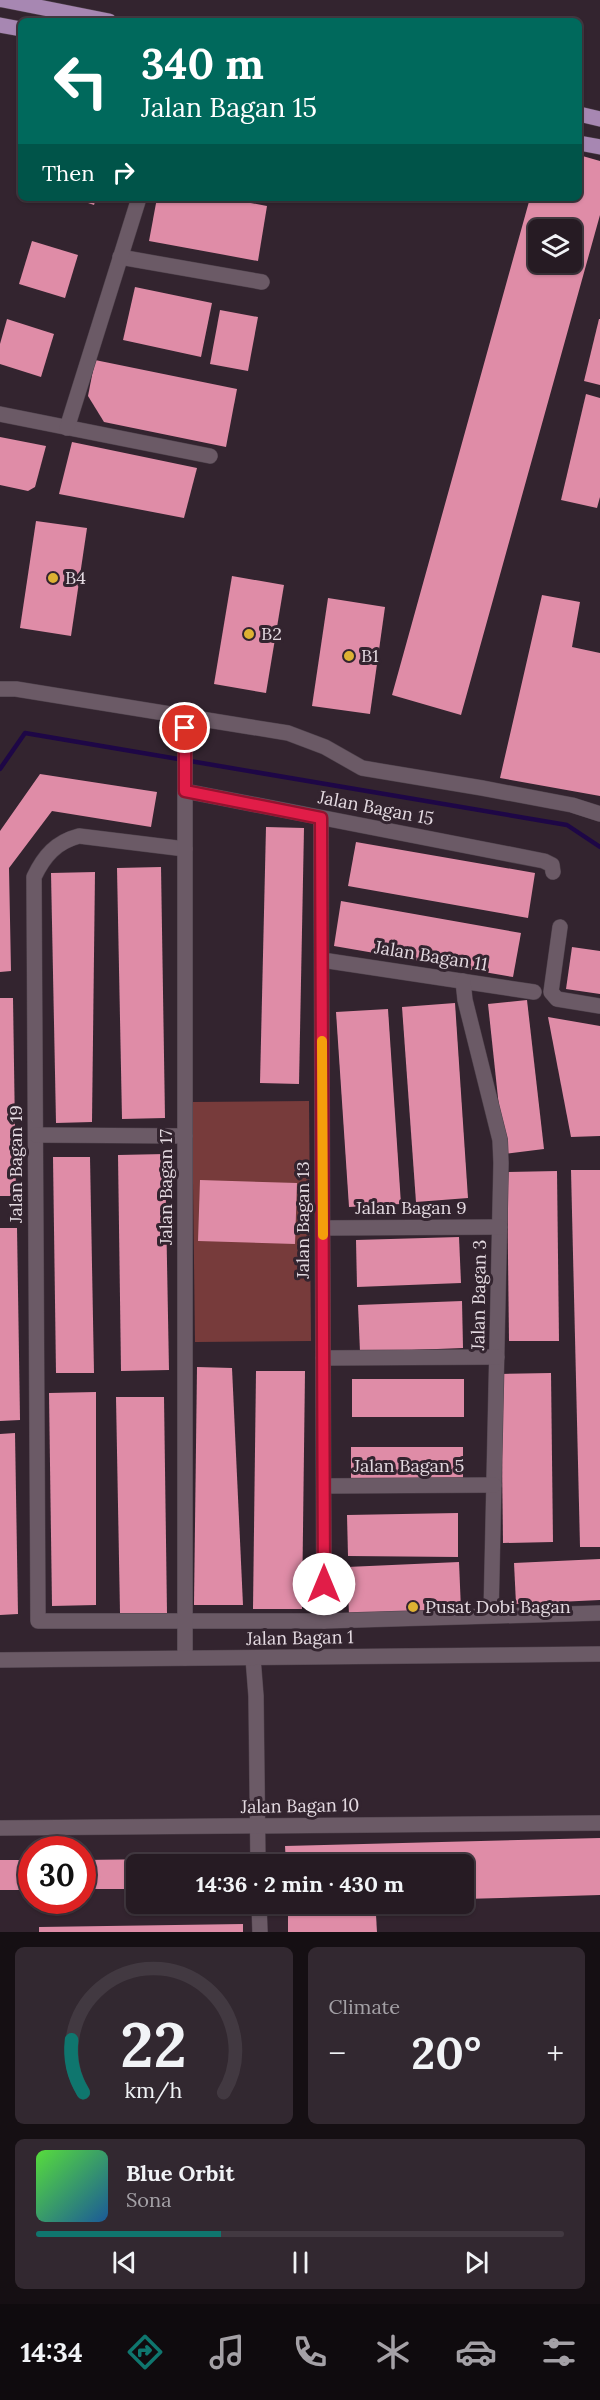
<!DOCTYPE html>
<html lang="en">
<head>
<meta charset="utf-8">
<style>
  :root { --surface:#261b23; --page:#322830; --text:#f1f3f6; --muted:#a4a1a6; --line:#423941; --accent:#0f766e }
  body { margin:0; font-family:Lora,serif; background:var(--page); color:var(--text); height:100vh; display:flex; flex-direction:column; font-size:22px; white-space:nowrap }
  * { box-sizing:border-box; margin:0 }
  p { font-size:20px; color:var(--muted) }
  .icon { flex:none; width:33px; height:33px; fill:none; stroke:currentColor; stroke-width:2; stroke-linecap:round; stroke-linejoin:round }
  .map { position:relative; height:1932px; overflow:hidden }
  .sheet { display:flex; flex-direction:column; gap:15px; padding:15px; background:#150f13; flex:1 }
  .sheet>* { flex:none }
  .top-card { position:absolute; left:18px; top:18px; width:564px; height:183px; border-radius:9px; box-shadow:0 2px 4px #0004,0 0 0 2px var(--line); background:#00695c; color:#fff; overflow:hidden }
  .buttons { position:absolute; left:528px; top:219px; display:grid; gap:12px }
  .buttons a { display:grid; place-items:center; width:54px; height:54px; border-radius:9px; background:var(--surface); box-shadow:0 2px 4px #0004,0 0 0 2px var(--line); font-size:30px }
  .speed { position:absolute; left:18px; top:1836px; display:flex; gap:12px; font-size:30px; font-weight:700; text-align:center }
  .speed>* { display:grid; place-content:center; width:78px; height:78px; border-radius:50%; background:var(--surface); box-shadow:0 2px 4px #0004,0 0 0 2px var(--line); line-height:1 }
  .speed .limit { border:9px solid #d22; background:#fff; color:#111 }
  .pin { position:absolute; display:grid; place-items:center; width:51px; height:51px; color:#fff; margin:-26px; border:3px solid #fff; border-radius:50%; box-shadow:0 2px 6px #0007 }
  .me { position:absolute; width:66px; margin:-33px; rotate:0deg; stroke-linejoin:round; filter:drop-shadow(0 0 4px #0008) }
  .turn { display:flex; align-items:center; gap:21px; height:126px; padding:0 24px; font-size:27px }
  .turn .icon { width:78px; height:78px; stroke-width:2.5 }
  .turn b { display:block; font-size:42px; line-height:51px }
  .then { display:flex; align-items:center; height:57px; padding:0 24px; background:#0003; gap:12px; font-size:22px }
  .big { font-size:45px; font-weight:700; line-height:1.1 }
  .sheet .card { flex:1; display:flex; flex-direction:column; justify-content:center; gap:9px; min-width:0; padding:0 21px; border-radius:9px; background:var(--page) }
  .sheet .dial { align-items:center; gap:0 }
  .dial svg { height:156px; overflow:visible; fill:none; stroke:var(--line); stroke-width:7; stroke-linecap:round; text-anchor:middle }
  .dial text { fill:var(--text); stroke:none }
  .song { display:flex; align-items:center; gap:18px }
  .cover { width:72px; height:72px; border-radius:9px; background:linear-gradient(135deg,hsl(110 70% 55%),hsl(210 70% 35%)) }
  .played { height:6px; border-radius:3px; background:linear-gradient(90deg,var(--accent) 35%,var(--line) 35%) }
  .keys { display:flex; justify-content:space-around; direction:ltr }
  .heat { display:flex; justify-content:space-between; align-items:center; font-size:33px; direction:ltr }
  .sheet .tiles { flex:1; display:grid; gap:15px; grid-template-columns:1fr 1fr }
  .card:last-child { grid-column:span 2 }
  .trip { position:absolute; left:126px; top:1854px; width:348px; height:60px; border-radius:9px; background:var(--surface); box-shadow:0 2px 4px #0004,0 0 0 2px var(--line); font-weight:700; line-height:60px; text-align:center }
  .tab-bar { display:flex; height:96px; justify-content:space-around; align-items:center; background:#0f0b0e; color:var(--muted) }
  .tab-bar .icon { width:42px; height:42px }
  .tab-bar .active { color:var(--accent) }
  .tab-bar b { font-size:27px; color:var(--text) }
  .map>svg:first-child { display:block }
</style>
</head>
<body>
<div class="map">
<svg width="600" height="1932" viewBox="0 0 600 1932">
  <rect width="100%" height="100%" fill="#33242f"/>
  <path fill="#773b3b" d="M 309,1101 L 311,1341 L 195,1342 L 192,1102 Z"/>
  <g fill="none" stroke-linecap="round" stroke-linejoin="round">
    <path stroke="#1e0746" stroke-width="4.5" d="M 0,769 L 25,733 L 567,825 L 600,847"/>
  </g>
  <g fill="#df8ca7" fill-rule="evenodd">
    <path d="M 579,155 L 600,161 L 600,215 L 461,715 L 392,695 L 530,198 L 579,198 ZM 538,230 L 572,230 L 572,262 L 538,262 Z"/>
    <path d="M 73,198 L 96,198 L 94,205 Z"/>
    <path d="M 157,198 L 224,198 L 267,206 L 258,261 L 149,241 Z"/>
    <path d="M 279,198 L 294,198 L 293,202 Z"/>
    <path d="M 32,241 L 78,255 L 65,298 L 19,284 Z"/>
    <path d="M 135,287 L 212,303 L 201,357 L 123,340 Z"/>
    <path d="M 220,310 L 258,317 L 248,371 L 210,364 Z"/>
    <path d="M 7,319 L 54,334 L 41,377 L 0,364 L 0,344 Z"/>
    <path d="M 599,319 L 600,319 L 600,385 L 584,381 Z"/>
    <path d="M 95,360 L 237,389 L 226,447 L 104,422 L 88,396 Z"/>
    <path d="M 586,394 L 600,398 L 600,497 L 597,508 L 561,500 Z"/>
    <path d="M 0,437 L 46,446 L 35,487 L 28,491 L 0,485 Z"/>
    <path d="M 72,442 L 197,468 L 184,518 L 59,494 Z"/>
    <path d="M 36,521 L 87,528 L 71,636 L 20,628 Z"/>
    <path d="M 232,576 L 284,585 L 266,693 L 214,684 Z"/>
    <path d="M 542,595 L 580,602 L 572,647 L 600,653 L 600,796 L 500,778 Z"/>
    <path d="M 328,598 L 385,607 L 370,714 L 312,706 Z"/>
    <path d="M 40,774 L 157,792 L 151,827 L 52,811 L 9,868 L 11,971 L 0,972 L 0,831 Z"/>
    <path d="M 266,827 L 304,828 L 299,1084 L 260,1083 Z"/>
    <path d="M 356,842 L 535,873 L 528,918 L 348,886 Z"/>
    <path d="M 161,867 L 165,1118 L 122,1119 L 117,868 Z"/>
    <path d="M 95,872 L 92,1122 L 56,1123 L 51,873 Z"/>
    <path d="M 341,901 L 521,933 L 513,977 L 334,946 Z"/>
    <path d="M 572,947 L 600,951 L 600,994 L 566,989 Z"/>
    <path d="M 0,998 L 13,998 L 16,1196 L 0,1196 Z"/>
    <path d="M 527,1000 L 544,1149 L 504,1154 L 488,1004 Z"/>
    <path d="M 455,1003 L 468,1198 L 416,1202 L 402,1007 Z"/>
    <path d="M 388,1009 L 401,1204 L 349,1207 L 336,1012 Z"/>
    <path d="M 548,1017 L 600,1026 L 600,1136 L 571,1137 Z"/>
    <path d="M 165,1154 L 169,1370 L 121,1371 L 118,1155 Z"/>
    <path d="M 53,1157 L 90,1157 L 94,1373 L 56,1373 Z"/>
    <path d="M 571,1170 L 600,1170 L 600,1547 L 580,1547 Z"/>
    <path d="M 557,1171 L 559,1341 L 509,1341 L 507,1172 Z"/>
    <path d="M 200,1180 L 297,1183 L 295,1244 L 198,1241 Z"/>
    <path d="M 0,1228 L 17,1228 L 20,1420 L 0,1421 Z"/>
    <path d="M 459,1237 L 461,1283 L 357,1287 L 356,1240 Z"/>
    <path d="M 462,1301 L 463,1348 L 360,1352 L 358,1305 Z"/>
    <path d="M 197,1367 L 232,1368 L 243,1605 L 194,1605 Z"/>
    <path d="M 256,1371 L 305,1371 L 302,1609 L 253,1609 Z"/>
    <path d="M 551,1373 L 553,1542 L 503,1543 L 501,1374 Z"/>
    <rect x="352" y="1379" width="112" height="38"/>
    <path d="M 96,1392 L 96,1605 L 52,1606 L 49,1393 Z"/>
    <path d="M 116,1397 L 164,1397 L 167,1613 L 120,1613 Z"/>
    <path d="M 15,1433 L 18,1614 L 0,1615 L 0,1434 Z"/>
    <rect x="351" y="1447" width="112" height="38"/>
    <path d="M 458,1513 L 458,1557 L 348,1556 L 347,1515 Z"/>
    <path d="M 600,1559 L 600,1600 L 516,1604 L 514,1563 Z"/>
    <path d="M 459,1562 L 461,1610 L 349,1615 L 347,1567 Z"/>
    <path d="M 600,1838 L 600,1895 L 464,1899 L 464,1864 L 286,1864 L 285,1846 Z"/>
    <path d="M 242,1858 L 243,1864 L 136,1864 L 136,1889 L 82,1889 L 82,1860 Z"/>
    <rect x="0" y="1860" width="32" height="30"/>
    <path d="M 376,1915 L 377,1932 L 288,1932 L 288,1916 Z"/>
    <path d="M 243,1924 L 243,1932 L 39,1932 L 39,1927 Z"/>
  </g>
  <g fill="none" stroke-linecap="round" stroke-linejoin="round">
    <defs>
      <g id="minor">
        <path d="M 120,257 L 262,282"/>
        <path d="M 0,414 L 210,456"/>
        <path d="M 67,428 L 139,198"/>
        <path d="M 0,689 L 16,689 L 288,733 L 325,747 L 362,768 L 482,788 L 572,805 L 600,814"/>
        <path d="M 185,791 L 544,861 L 552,865 L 553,872"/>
        <path d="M 321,818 L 324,1621"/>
        <path d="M 185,849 L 79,836 C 56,842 44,856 34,877 L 38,1621 L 324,1621 L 600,1613"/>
        <path d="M 560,927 L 551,992 L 557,999 L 600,1006"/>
        <path d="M 322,960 L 534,992"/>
        <path d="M 463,981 L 465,1000 L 500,1140 L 501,1163 L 491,1615"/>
        <path d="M 36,1135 L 185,1136"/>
        <path d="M 323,1228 L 500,1227"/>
        <path d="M 323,1358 L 497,1357"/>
        <path d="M 324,1486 L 494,1485"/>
        <path d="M 185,1658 L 185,715"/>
        <path d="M 253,1658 L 256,1696 L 258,1864"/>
        <path d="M 0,1660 L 600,1654"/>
        <path d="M 0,1828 L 600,1823"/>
        <path d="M 259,1904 L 260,1932"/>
      </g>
      <g id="major">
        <path d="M 3,0 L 109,21"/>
        <path d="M 0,25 L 21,29"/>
        <path d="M 579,114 L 600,119"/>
        <path d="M 579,143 L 600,147"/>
      </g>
    </defs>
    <use href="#minor" stroke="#4f424c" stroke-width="16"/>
    <use href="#major" stroke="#4f424c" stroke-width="16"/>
    <use href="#minor" stroke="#6b5a66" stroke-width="15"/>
    <use href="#major" stroke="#a787b2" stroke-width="15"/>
  </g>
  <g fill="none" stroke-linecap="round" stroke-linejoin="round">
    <defs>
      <path id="route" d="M 185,728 L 185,791 L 321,818 L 324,1584"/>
    </defs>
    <use href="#route" stroke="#92132f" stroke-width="15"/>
    <use href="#route" stroke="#e11d48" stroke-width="10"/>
    <path stroke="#f59e0b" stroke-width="10" d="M 322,1041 L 323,1235"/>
  </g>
  <g fill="#ddb133" stroke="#33242f" stroke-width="2">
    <circle cx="53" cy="578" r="6"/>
    <circle cx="249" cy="634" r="6"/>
    <circle cx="349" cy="656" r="6"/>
    <circle cx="413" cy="1607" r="6"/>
  </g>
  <g text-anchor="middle" stroke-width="6" stroke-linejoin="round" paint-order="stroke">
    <g font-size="18" fill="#e4dae1" stroke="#33242f" text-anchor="start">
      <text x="65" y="584">B4</text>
      <text x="261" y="640">B2</text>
      <text x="361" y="662">B1</text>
      <text x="425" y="1613">Pusat Dobi Bagan</text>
    </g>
    <g font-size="18" fill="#e4dae1" stroke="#33242f">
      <text transform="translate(376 808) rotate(11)" y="6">Jalan Bagan 15</text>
      <text transform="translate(431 956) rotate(9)" y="6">Jalan Bagan 11</text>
      <text transform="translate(16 1164) rotate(-90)" y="6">Jalan Bagan 19</text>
      <text transform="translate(166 1187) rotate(-90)" y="6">Jalan Bagan 17</text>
      <text x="411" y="1214">Jalan Bagan 9</text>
      <text transform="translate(303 1220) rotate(-90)" y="6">Jalan Bagan 13</text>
      <text transform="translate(479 1295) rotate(-89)" y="6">Jalan Bagan 3</text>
      <text x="409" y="1472">Jalan Bagan 5</text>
      <text transform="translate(300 1638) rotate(-1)" y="6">Jalan Bagan 1</text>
      <text transform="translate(300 1806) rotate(-1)" y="6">Jalan Bagan 10</text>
    </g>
  </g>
</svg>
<div class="buttons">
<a><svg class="icon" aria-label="layers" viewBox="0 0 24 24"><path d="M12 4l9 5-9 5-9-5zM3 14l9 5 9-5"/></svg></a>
</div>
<div class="speed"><div class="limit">30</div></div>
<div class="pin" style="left:185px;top:728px;background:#d93025"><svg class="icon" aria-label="arrive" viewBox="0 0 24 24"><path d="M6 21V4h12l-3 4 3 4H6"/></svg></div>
<svg class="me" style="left:324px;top:1584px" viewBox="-20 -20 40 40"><circle r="19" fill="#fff"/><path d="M0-13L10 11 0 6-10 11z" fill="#e11d48"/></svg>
<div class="trip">14:36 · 2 min · 430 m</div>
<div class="top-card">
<div class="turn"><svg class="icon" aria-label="left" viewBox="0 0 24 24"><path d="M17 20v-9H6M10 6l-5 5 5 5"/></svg><div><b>340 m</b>Jalan Bagan 15</div></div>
<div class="then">Then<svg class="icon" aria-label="right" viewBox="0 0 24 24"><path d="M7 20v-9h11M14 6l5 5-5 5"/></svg></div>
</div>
</div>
<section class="sheet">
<div class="tiles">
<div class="card dial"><svg viewBox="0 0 100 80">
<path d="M14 69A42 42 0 1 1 86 69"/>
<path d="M14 69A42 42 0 0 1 8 42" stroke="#0f766e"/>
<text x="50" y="56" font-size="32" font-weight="700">22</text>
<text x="50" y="72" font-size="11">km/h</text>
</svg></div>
<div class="card"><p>Climate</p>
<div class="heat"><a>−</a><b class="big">20°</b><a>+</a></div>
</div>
<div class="card">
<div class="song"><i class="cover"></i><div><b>Blue Orbit</b><p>Sona</p></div></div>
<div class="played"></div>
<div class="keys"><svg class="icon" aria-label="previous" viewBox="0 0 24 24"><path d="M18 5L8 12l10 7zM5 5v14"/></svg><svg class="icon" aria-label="pause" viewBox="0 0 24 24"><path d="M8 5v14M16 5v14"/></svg><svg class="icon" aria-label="next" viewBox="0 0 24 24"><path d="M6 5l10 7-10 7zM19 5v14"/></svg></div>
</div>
</div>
</section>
<nav class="tab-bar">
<b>14:34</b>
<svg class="icon active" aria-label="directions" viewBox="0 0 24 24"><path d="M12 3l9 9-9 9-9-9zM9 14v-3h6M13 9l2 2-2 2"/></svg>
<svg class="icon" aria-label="music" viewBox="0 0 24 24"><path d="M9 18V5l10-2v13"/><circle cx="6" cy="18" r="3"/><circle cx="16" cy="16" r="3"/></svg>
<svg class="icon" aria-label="phone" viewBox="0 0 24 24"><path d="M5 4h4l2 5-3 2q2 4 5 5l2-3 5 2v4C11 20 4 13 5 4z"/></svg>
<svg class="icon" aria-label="climate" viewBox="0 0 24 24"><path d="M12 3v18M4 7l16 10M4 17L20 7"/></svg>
<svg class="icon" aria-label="car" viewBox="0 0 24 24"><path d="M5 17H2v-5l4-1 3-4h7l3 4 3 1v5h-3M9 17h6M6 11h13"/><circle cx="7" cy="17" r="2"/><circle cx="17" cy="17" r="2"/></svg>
<svg class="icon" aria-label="filters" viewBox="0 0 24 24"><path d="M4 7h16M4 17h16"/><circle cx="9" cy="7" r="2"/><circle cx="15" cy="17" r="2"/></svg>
</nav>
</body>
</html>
